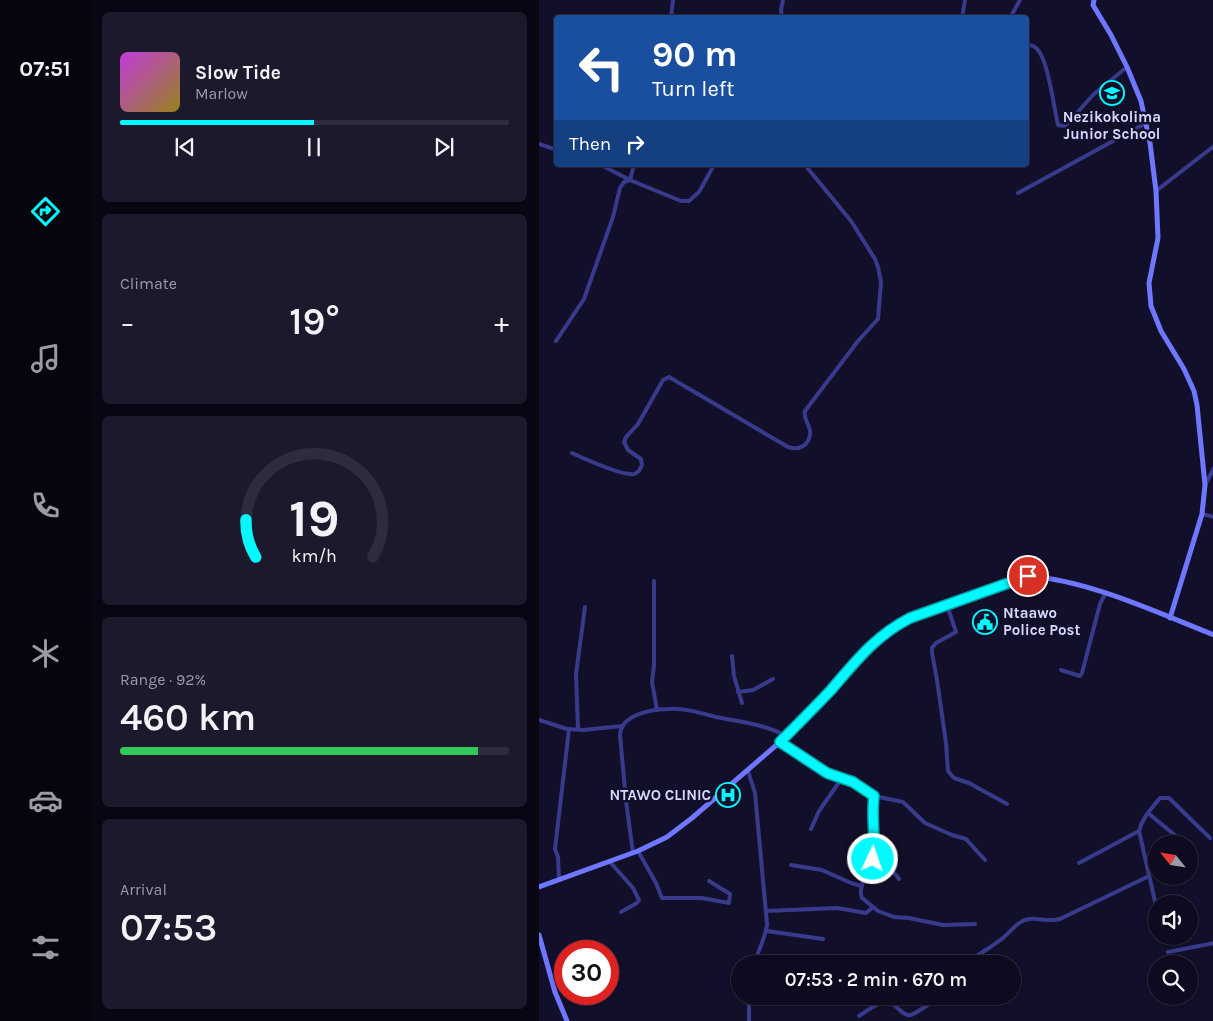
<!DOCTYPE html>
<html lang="en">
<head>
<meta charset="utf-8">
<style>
  :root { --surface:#0e0b20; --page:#1c192d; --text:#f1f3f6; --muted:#9b9ba5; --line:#2e2b3e; --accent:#04f9ff }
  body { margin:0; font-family:Karla,sans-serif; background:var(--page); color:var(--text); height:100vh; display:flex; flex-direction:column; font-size:19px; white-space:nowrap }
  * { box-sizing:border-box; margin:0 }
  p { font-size:16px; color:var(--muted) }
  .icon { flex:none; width:28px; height:28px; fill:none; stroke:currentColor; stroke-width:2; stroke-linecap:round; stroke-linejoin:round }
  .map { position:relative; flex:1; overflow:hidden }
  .panel { display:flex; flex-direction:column; gap:12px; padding:12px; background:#080612; width:449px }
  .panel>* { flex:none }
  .top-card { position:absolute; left:15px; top:15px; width:475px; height:152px; border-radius:5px; box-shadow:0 1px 4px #0004,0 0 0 1px var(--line); background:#1a4fa0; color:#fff; overflow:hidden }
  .needle { width:32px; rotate:300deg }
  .fabs { position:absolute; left:609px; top:835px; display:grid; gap:10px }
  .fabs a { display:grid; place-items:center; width:50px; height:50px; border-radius:50%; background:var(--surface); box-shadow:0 1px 4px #0004,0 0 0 1px var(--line); font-size:25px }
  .speed { position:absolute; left:15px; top:940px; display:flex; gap:10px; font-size:25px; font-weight:700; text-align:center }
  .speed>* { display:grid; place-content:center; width:65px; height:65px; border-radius:50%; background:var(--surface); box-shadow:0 1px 4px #0004,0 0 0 1px var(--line); line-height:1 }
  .speed .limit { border:8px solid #d22; background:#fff; color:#111 }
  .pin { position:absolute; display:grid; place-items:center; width:42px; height:42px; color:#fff; margin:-21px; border:2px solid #fff; border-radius:50%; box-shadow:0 1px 5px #0007 }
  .me { position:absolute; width:55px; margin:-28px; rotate:3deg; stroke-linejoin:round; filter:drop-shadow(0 0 4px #0008) }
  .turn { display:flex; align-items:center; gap:18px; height:105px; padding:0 15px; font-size:22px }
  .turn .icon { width:65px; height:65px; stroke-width:2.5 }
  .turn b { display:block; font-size:35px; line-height:42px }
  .then { display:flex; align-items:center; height:48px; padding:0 15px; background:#0003; gap:10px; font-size:19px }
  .big { font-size:38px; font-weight:600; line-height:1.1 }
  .panel .card { flex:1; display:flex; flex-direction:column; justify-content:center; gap:8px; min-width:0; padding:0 18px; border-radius:8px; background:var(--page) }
  .panel .dial { align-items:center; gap:0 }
  .dial svg { height:130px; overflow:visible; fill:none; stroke:var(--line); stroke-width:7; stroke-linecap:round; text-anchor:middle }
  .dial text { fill:var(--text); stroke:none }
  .song { display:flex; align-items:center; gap:15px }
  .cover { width:60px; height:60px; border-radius:8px; background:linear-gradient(135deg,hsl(290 70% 55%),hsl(50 70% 35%)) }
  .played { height:5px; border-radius:2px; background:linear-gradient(90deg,var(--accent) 50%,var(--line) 50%) }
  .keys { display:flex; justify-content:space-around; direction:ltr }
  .heat { display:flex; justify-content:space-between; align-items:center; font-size:28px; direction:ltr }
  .charge { height:8px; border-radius:4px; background:linear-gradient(90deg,#34c759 92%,var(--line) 0) }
  .trip { position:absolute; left:192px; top:955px; width:290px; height:50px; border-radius:25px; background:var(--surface); box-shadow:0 1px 4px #0004,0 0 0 1px var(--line); font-weight:600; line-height:50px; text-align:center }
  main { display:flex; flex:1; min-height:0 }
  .menu { display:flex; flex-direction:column; width:90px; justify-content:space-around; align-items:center; background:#06040d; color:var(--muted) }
  .menu .icon { width:35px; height:35px }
  .menu .selected { color:var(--accent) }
  .menu b { font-size:22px; color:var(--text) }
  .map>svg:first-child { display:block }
</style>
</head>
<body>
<main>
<nav class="menu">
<b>07:51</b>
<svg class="icon selected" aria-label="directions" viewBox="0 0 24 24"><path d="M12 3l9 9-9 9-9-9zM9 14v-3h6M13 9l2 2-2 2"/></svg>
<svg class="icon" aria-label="music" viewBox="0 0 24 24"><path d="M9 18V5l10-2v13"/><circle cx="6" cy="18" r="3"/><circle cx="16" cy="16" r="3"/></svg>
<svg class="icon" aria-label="phone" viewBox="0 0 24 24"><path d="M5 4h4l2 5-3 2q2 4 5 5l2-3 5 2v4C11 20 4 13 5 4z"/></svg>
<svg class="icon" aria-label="climate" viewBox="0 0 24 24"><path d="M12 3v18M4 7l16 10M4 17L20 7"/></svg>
<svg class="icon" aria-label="car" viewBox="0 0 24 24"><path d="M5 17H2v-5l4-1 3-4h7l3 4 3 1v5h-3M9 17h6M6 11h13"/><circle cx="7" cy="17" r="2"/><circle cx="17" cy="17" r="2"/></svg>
<svg class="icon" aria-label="filters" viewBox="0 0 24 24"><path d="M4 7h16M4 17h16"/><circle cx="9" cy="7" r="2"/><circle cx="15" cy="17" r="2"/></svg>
</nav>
<section class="panel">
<div class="card">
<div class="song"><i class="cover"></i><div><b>Slow Tide</b><p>Marlow</p></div></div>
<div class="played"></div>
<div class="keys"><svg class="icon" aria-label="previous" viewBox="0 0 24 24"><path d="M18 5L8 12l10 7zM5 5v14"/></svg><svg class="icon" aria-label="pause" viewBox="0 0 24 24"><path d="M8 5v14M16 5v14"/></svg><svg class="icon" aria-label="next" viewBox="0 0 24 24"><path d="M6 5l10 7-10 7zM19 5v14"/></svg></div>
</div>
<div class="card"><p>Climate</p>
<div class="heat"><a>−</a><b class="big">19°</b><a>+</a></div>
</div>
<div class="card dial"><svg viewBox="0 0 100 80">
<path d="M14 69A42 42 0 1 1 86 69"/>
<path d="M14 69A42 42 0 0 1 8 46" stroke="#04f9ff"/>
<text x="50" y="56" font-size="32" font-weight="700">19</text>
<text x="50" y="72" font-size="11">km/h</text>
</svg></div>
<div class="card"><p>Range · 92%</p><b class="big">460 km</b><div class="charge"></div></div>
<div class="card"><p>Arrival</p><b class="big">07:53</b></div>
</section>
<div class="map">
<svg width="675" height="1021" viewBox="0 0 675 1021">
  <rect width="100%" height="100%" fill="#120f2a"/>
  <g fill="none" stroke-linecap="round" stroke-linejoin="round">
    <g stroke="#383b8b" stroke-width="4">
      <path d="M 132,18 L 134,0"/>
      <path d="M 243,18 L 242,10 L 244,0"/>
      <path d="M 423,18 L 426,0"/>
      <path d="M 471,18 L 481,0"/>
      <path d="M 488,44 C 490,45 496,46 498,49 C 509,59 515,108 519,125 L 526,126 L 555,94 L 588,67"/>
      <path d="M 0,144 L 18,150"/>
      <path d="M 62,165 L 91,180 L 142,201 L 150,201 L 160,192 L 175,165"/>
      <path d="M 617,191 L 675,146"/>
      <path d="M 479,193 L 607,123"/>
      <path d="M 17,341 L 45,299 L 74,217 L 81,188 L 85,182 L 91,180 L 95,165"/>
      <path d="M 33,453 C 46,459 82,476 95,474 C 100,473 101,469 103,465 L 102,459 L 89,450 L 85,442 L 87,437 L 99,424 L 124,380 L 130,377 L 249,447 C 260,451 272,445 271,431 C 270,423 264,419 266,411 L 319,341 L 339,319 L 342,282 L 339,267 L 336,259 L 312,221 L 266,165"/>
      <path d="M 666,485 L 675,468"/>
      <path d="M 663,514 L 675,517"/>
      <path d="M 115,581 L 115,665 L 113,682 L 118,710"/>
      <path d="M 408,605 L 417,632 L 397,643 L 393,648 L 393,653 L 398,680 L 407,743 L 409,771 L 415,778 L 430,783 L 468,804"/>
      <path d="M 193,656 L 195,676 L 203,703"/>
      <path d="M 522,670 L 541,676 L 543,673 L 561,604 L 566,594"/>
      <path d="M 199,692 L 214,690 L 234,679"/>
      <path d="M 0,720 L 28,729 L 44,730 L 83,726"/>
      <path d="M 39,729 L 37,674 L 46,607"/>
      <path d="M 241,742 L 288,773 L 314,782 L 335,796 L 364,802 L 386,823 L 413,835 L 427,839 L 446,860"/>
      <path d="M 209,771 L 216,793 L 228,924 C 227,937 219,951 215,964"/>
      <path d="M 335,796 C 332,816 339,837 334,858 C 331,871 318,885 323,898 L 339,911 L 355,917 L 370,918 L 404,925 L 436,924"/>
      <path d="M 609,813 L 643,841"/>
      <path d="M 272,829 L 280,811 L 303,778"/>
      <path d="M 99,851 L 117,883 L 123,898 L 163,898 L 190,903 L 191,894 L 170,881"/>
      <path d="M 94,853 L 87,801 L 81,735 C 82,714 114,709 131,709 C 146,708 162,713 177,717 C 201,722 225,724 247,736"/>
      <path d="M 333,861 C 344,866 354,869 360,879"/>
      <path d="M 71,862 L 94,888 L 100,900 L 98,903 L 82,912"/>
      <path d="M 540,863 L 600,831"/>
      <path d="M 252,865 L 283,870 L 312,883 L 323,886"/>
      <path d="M 20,880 L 19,857 L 16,849 L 30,729"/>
      <path d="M 618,910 L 600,831 C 603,818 613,808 621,798 L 630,798 L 671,838"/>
      <path d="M 227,911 L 298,908 L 327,913 L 334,907"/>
      <path d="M 228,931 L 284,939"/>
      <path d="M 623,936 L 624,942"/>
      <path d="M 629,952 L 675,943"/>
      <path d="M 439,955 C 448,949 457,944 465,937 C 474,930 478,921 490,919 C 500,918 511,922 521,919 L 610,876"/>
      <path d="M 210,996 L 210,1021"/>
      <path d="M 320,1016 C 328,1011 339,1001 348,1002 C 357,1002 363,1017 372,1015 C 377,1013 384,1008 389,1005"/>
    </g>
    <g stroke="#6f76ff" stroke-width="5">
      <path d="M 555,0 L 554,5 L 572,35 L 588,67 L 602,101 L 611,143 L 617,191 L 619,238 L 610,283 L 612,306 L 622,331 L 645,369 L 655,391 L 658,405 L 666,485 L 663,514 L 631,618"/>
      <path d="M 0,887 L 99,851 L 128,837 L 153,818 L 241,742 L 267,717 L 336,641 L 355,626 L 371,618 L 489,576 C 549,580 619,613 675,635"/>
      <path d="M 0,935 L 16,992 L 28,1021"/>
    </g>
  </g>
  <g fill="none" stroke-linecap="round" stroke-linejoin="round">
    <defs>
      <path id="route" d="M 334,859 C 337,838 332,817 335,796 L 314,782 L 288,773 L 241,742 C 258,725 275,708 292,690 C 317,661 336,636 371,618 L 489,576"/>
    </defs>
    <use href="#route" stroke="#03a2a6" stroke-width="12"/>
    <use href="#route" stroke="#04f9ff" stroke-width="9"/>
  </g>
  <defs>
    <symbol id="school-ring" viewBox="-11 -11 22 22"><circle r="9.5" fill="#120f2a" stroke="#04f9ff" stroke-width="1.5"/><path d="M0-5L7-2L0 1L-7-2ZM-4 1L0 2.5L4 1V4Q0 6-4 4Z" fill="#04f9ff"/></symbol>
    <symbol id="civic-ring" viewBox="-11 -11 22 22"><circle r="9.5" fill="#120f2a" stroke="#04f9ff" stroke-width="1.5"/><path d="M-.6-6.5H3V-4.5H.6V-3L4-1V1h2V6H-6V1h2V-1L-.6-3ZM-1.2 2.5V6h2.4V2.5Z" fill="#04f9ff"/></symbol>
    <symbol id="hospital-ring" viewBox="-11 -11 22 22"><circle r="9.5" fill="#120f2a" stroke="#04f9ff" stroke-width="1.5"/><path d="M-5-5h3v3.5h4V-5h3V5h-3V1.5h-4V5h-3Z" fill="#04f9ff"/></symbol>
  </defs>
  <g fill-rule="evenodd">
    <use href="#school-ring" x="559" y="79" width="28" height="28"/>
    <use href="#civic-ring" x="432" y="608" width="28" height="28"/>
    <use href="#hospital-ring" x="175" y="781" width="28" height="28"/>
  </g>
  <g text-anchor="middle" stroke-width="5" stroke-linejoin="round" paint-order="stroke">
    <g font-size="15" font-weight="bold" fill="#d9d8ff" stroke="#120f2a">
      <text x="573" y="122">Nezikokolima<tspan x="573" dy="17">Junior School</tspan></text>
      <text x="464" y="618" text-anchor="start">Ntaawo<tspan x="464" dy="17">Police Post</tspan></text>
      <text x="172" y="800" text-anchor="end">NTAWO CLINIC</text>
    </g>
  </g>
</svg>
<div class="fabs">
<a><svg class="needle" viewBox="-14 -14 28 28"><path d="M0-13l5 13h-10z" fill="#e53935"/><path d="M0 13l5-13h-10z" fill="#9b9ba5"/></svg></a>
<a><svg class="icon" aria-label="sound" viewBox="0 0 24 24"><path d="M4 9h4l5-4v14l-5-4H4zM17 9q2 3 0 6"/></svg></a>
<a><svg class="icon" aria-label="search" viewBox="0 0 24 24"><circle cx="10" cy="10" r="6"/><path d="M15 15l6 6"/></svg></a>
</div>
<div class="speed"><div class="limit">30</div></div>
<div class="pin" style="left:489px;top:576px;background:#d93025"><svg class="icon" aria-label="arrive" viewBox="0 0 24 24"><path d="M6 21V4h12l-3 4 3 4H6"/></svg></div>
<svg class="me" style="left:334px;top:859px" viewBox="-20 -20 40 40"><circle r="17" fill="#04f9ff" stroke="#fff" stroke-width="3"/><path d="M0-11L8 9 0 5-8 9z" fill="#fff"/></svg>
<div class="trip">07:53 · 2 min · 670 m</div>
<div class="top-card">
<div class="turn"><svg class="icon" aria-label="left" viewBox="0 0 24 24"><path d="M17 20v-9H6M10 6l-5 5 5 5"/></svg><div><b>90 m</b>Turn left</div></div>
<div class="then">Then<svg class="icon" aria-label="right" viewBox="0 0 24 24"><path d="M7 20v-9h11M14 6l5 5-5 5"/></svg></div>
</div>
</div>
</main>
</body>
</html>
